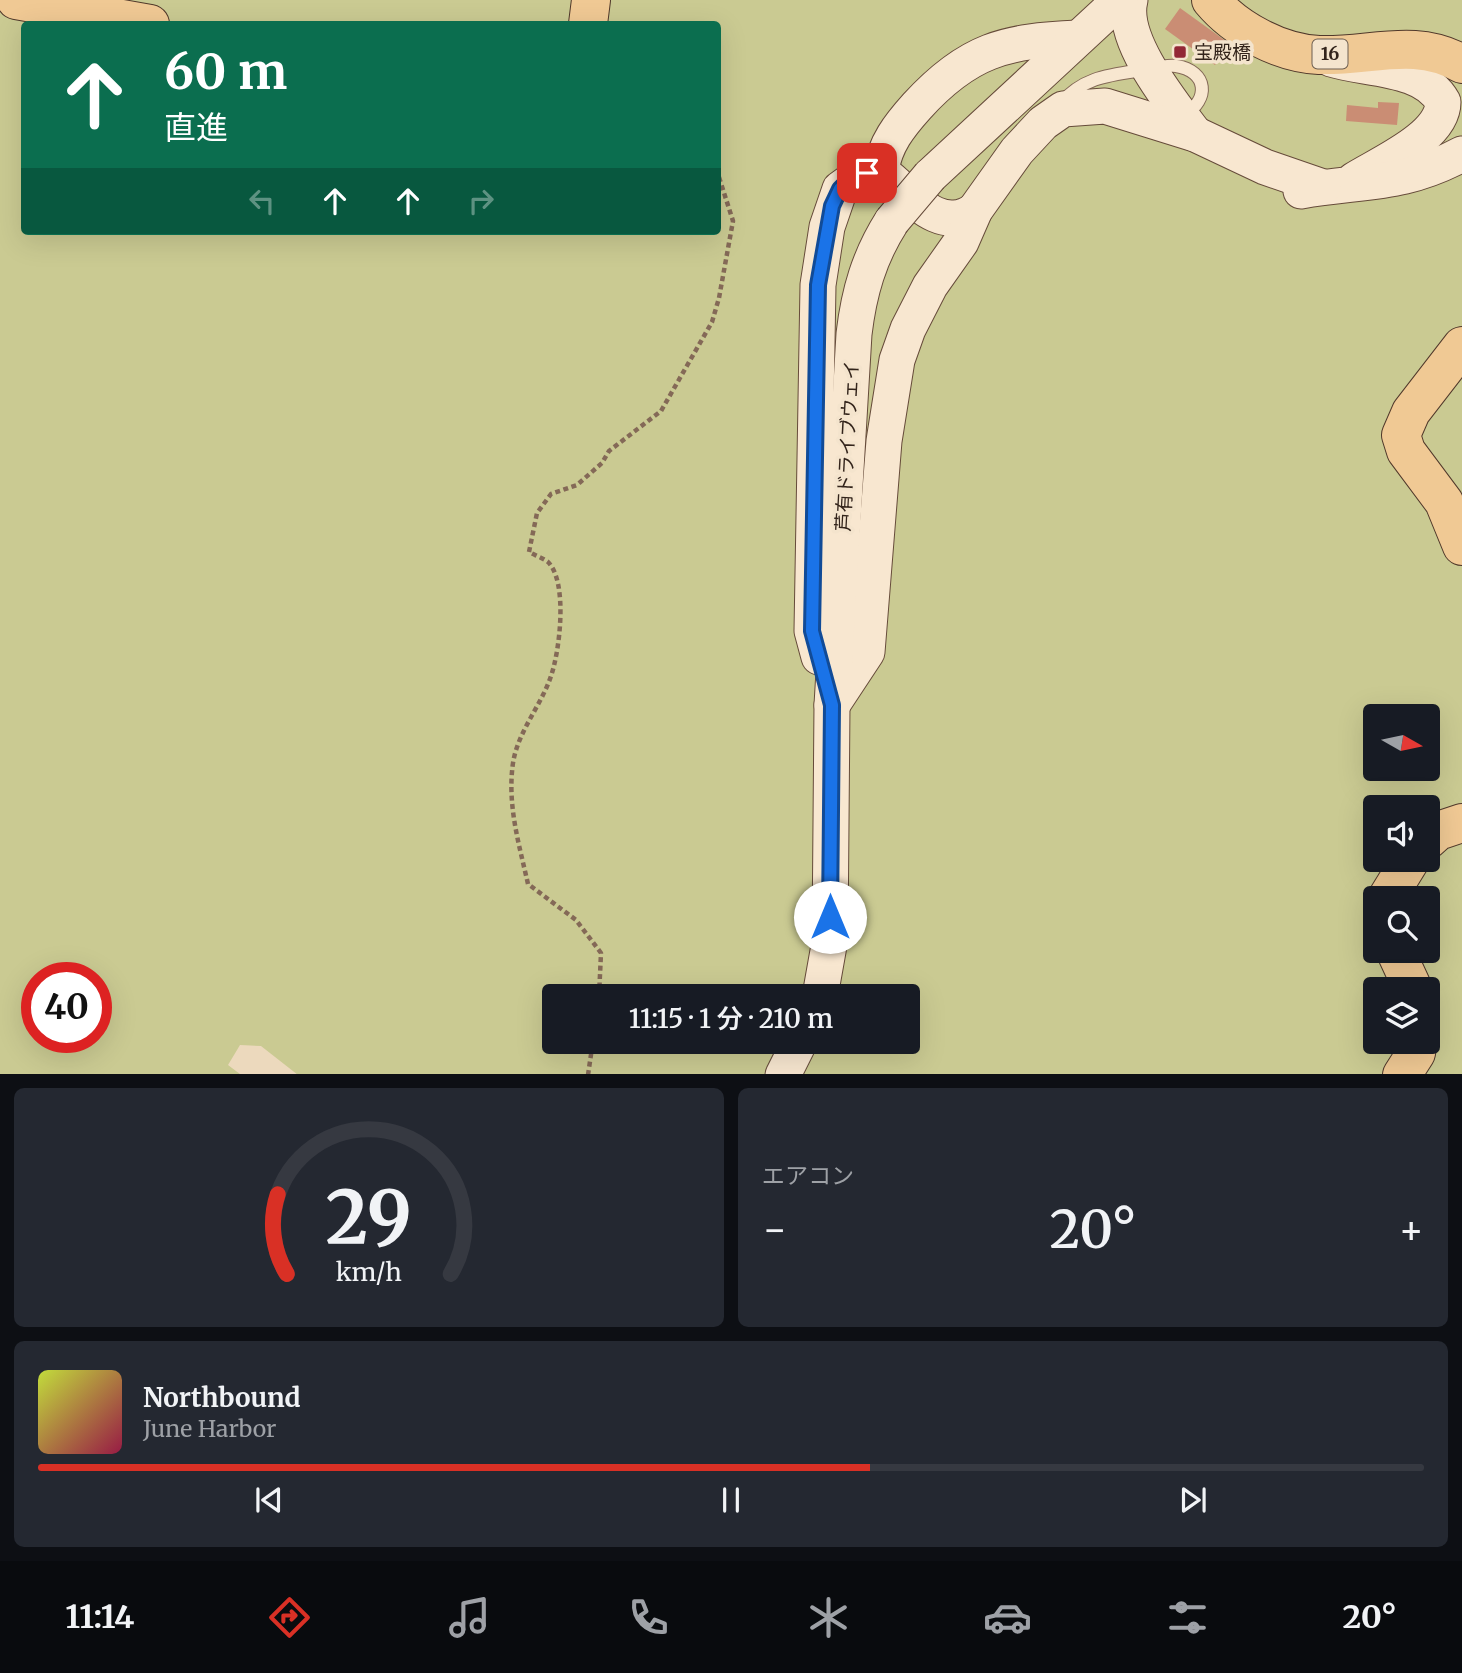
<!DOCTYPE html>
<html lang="ja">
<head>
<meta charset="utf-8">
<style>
  :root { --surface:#171b24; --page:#242831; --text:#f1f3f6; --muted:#9ea1a6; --line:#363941; --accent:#d93025 }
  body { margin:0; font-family:Merriweather,"Noto Sans JP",serif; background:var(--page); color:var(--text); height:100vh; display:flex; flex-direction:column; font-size:26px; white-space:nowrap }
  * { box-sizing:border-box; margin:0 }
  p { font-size:23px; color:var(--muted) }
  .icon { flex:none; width:38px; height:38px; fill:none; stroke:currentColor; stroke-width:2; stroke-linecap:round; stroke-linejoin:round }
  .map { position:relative; height:1074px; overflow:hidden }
  .details { display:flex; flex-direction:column; gap:14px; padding:14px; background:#0d0f14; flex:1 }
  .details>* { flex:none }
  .top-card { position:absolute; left:21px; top:21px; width:700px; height:214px; border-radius:7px; box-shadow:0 7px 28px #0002; background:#0b6e4f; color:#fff; overflow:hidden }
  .needle { width:46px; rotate:99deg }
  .controls { position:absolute; left:1363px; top:704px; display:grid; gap:14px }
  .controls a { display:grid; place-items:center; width:77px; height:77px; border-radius:7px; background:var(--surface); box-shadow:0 7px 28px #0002; font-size:35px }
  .speed { position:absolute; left:21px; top:962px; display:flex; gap:14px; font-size:35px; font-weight:700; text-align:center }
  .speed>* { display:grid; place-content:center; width:91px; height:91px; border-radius:50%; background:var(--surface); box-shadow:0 7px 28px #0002; line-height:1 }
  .speed .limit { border:10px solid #d22; background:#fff; color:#111 }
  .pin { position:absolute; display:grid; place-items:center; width:60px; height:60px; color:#fff; margin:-30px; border-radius:14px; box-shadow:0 4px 10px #0006 }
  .me { position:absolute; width:77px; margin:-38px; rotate:0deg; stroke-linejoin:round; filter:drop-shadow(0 0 5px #0008) }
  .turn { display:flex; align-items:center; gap:24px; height:147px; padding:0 28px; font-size:32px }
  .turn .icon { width:91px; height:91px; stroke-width:2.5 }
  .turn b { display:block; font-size:49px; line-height:60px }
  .lanes { display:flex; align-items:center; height:66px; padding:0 28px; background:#0003; justify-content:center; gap:35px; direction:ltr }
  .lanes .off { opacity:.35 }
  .big { font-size:52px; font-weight:600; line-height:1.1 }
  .details .widget { flex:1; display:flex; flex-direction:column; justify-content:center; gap:10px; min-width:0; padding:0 24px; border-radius:10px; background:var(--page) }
  .details .dial { align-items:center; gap:0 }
  .dial svg { height:182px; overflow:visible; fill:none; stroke:var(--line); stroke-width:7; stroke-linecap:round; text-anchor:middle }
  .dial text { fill:var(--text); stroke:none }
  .song { display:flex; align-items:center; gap:21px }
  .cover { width:84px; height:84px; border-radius:10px; background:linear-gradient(135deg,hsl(70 70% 55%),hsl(340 70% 35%)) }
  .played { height:7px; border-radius:4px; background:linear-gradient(90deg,var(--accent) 60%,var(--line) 60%) }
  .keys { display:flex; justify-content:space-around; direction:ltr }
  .heat { display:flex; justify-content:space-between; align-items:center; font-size:38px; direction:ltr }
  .details .tiles { flex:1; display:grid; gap:14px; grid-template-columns:1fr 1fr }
  .widget:last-child { grid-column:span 2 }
  .trip { position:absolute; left:542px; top:984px; width:378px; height:70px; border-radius:7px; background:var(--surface); box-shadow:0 7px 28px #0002; font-weight:600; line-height:70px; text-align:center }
  .tab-bar { display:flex; height:112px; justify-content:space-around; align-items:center; background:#090b0e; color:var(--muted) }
  .tab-bar .icon { width:49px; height:49px }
  .tab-bar .on { color:var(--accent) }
  .tab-bar b { font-size:32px; color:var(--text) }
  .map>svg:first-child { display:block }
</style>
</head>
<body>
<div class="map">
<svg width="1462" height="1075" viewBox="0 0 1462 1075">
  <rect width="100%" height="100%" fill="#ecd9bd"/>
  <path fill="#caca92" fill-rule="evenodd" d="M 0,0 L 1462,0 L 1462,1074 L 298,1075 L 261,1046 L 240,1045 L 228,1065 L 240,1074 L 0,1075 ZM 24,24 L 718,24 L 718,231 L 24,231 ZM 1376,716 L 1428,716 L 1428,768 L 1376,768 ZM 1376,807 L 1428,807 L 1428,859 L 1376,859 ZM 1376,898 L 1428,898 L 1428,950 L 1376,950 ZM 37,978 L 96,978 L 96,1038 L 37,1038 ZM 1376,989 L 1428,989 L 1428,1041 L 1376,1041 ZM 555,996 L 908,996 L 908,1041 L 555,1041 Z"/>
  <g fill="#ca8d74">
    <path d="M 1180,8 L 1230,44 L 1215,65 L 1165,29 Z"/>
    <path d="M 1378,102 L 1399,103 L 1397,125 L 1346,121 L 1347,105 L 1378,108 Z"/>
  </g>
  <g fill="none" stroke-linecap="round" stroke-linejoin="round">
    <defs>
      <path id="lane" d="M 1060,104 C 1083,77 1109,75 1143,70 C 1153,68 1166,65 1176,66 C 1208,71 1210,100 1184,115"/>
      <g id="secondary">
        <path d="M 1130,0 C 1120,40 1172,103 1195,134"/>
        <path d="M 1331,59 C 1365,70 1424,66 1443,102 C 1443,137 1381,163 1354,180"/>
        <path d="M 881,170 C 885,144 899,126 917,106 C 968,50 1005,41 1078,38"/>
        <path d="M 930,176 L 1120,0"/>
        <path d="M 889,178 C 914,199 941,234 975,210"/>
        <path d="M 1301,191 C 1364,180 1403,186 1462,154"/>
        <path d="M 819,657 L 812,631 L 818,285 L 827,227 L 840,189 L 858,176 L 881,170"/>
        <path d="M 832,705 L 867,652 L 884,441 L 897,360 L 908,329 L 930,286 L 961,242 L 975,210 L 1017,151 L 1043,123 L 1063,109 L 1105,106 L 1195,134 L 1265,167 L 1323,187"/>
        <path d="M 820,996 L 830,940 L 832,705 L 854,334 C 859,292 869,257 892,221"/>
        <path d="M 783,1075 L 800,1041"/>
      </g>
      <g id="primary">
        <path d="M 16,0 L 150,24"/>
        <path d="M 1211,0 C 1236,30 1280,53 1319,55 C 1370,57 1415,37 1462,64"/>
        <path d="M 588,24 L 591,0"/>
        <path d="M 1462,346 L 1411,412 L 1401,435 L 1406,451 L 1444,502 L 1462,546"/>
        <path d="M 1428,840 L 1438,831 L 1462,823"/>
        <path d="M 1387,898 L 1411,859"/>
        <path d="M 1395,950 L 1413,989"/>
        <path d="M 1402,1075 L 1416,1053 L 1418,1041"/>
      </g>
    </defs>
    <use href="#lane" stroke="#846957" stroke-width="14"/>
    <use href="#secondary" stroke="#664b3a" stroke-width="37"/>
    <use href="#primary" stroke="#51392b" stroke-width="40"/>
    <g stroke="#846957" stroke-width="4.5" stroke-dasharray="5 3.5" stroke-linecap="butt">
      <path d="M 599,996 L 601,953 L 576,920 L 528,884 C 519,844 507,805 513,763 C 518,731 541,706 551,676 C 560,650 568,582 548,562 C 543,558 534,555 529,552 L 537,513 L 551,494 L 577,485 L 602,463 L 609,451 L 661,411 L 712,322 L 719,298 L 733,221 L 718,174"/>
      <path d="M 588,1075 L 593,1041"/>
    </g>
    <use href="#lane" stroke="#f8e7d0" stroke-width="12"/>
    <use href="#secondary" stroke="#f8e7d0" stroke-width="35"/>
    <use href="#primary" stroke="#f0c994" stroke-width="38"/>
    <defs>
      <path id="secondary-bridge" d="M 892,221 L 930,176"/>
    </defs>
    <use href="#secondary-bridge" stroke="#664b3a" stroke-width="37" stroke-linecap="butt"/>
    <use href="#secondary-bridge" stroke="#f8e7d0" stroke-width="35"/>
  </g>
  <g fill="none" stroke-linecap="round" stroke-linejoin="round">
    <defs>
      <path id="route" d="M 830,917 L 832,705 L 812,631 L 818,285 L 832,206 L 840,189 L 849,180 L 867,173"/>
    </defs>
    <use href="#route" stroke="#114b97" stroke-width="18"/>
    <use href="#route" stroke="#1a73e8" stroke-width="12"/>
  </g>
  <rect fill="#922836" stroke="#f4e4cd" stroke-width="2.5" x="1173" y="45" width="14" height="14" rx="3.5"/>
  <g text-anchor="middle" stroke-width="7" stroke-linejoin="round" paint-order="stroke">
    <rect fill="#f4e4cd" stroke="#6d5e50" stroke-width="2" x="1312.5" y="39.5" width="35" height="29" rx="5"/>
    <g font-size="18" font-weight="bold" fill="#33241b">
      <text x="1330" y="60">16</text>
    </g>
    <g font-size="19" fill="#33241b" stroke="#f4e4cd" text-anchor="start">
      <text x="1194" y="59">宝殿橋</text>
    </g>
    <g font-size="19" fill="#33241b" stroke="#f4e4cd">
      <text transform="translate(847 446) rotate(-87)" y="7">芦有ドライブウェイ</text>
    </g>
  </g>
</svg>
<div class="controls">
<a><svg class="needle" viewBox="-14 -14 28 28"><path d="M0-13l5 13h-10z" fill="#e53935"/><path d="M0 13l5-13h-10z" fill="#9ea1a6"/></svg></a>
<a><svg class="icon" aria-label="sound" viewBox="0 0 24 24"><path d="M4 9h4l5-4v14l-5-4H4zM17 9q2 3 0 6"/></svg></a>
<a><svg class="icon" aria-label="search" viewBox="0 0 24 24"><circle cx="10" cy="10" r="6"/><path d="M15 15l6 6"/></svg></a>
<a><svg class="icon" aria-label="layers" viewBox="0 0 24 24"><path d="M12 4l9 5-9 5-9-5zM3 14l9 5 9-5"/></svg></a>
</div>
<div class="speed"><div class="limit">40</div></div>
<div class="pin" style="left:867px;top:173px;background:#d93025"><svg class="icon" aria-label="arrive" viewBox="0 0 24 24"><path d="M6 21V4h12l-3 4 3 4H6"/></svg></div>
<svg class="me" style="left:830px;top:917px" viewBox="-20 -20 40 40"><circle r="19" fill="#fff"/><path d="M0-13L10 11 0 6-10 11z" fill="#1a73e8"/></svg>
<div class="trip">11:15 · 1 分 · 210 m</div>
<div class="top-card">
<div class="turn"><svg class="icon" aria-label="ahead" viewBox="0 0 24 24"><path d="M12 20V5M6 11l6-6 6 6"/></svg><div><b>60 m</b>直進</div></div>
<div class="lanes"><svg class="icon off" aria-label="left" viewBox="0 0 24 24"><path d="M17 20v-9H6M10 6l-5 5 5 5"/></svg><svg class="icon" aria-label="ahead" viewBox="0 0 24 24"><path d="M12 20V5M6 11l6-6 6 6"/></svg><svg class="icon" aria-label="ahead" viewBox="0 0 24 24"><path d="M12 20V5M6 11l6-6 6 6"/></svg><svg class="icon off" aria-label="right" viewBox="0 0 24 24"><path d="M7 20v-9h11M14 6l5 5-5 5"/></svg></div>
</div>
</div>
<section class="details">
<div class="tiles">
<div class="widget dial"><svg viewBox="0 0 100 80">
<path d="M14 69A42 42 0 1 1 86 69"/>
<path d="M14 69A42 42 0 0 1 10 34" stroke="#d93025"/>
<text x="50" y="56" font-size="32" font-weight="700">29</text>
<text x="50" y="72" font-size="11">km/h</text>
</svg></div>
<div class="widget"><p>エアコン</p>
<div class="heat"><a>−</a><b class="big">20°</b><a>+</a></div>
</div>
<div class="widget">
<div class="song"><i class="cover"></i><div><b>Northbound</b><p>June Harbor</p></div></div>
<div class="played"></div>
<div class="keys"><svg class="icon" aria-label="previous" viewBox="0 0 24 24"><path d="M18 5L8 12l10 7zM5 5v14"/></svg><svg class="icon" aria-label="pause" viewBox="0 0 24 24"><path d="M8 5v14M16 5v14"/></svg><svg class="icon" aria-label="next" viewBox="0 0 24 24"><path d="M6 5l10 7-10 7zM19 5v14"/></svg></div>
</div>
</div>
</section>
<nav class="tab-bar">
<b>11:14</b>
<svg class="icon on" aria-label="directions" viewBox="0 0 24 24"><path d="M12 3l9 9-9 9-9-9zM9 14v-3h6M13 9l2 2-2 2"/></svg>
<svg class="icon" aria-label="music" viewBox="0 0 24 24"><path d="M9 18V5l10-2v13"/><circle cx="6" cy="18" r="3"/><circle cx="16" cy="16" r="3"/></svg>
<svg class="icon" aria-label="phone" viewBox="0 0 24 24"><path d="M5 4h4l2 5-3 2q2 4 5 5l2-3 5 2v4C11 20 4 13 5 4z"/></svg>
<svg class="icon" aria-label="climate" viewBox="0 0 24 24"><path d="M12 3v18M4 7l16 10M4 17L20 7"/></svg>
<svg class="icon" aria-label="car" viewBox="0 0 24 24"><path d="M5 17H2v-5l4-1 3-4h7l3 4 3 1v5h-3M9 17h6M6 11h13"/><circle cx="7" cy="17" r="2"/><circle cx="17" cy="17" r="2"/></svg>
<svg class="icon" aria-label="filters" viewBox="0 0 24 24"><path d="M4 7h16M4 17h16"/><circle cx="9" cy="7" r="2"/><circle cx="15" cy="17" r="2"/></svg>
<b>20°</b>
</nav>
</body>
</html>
